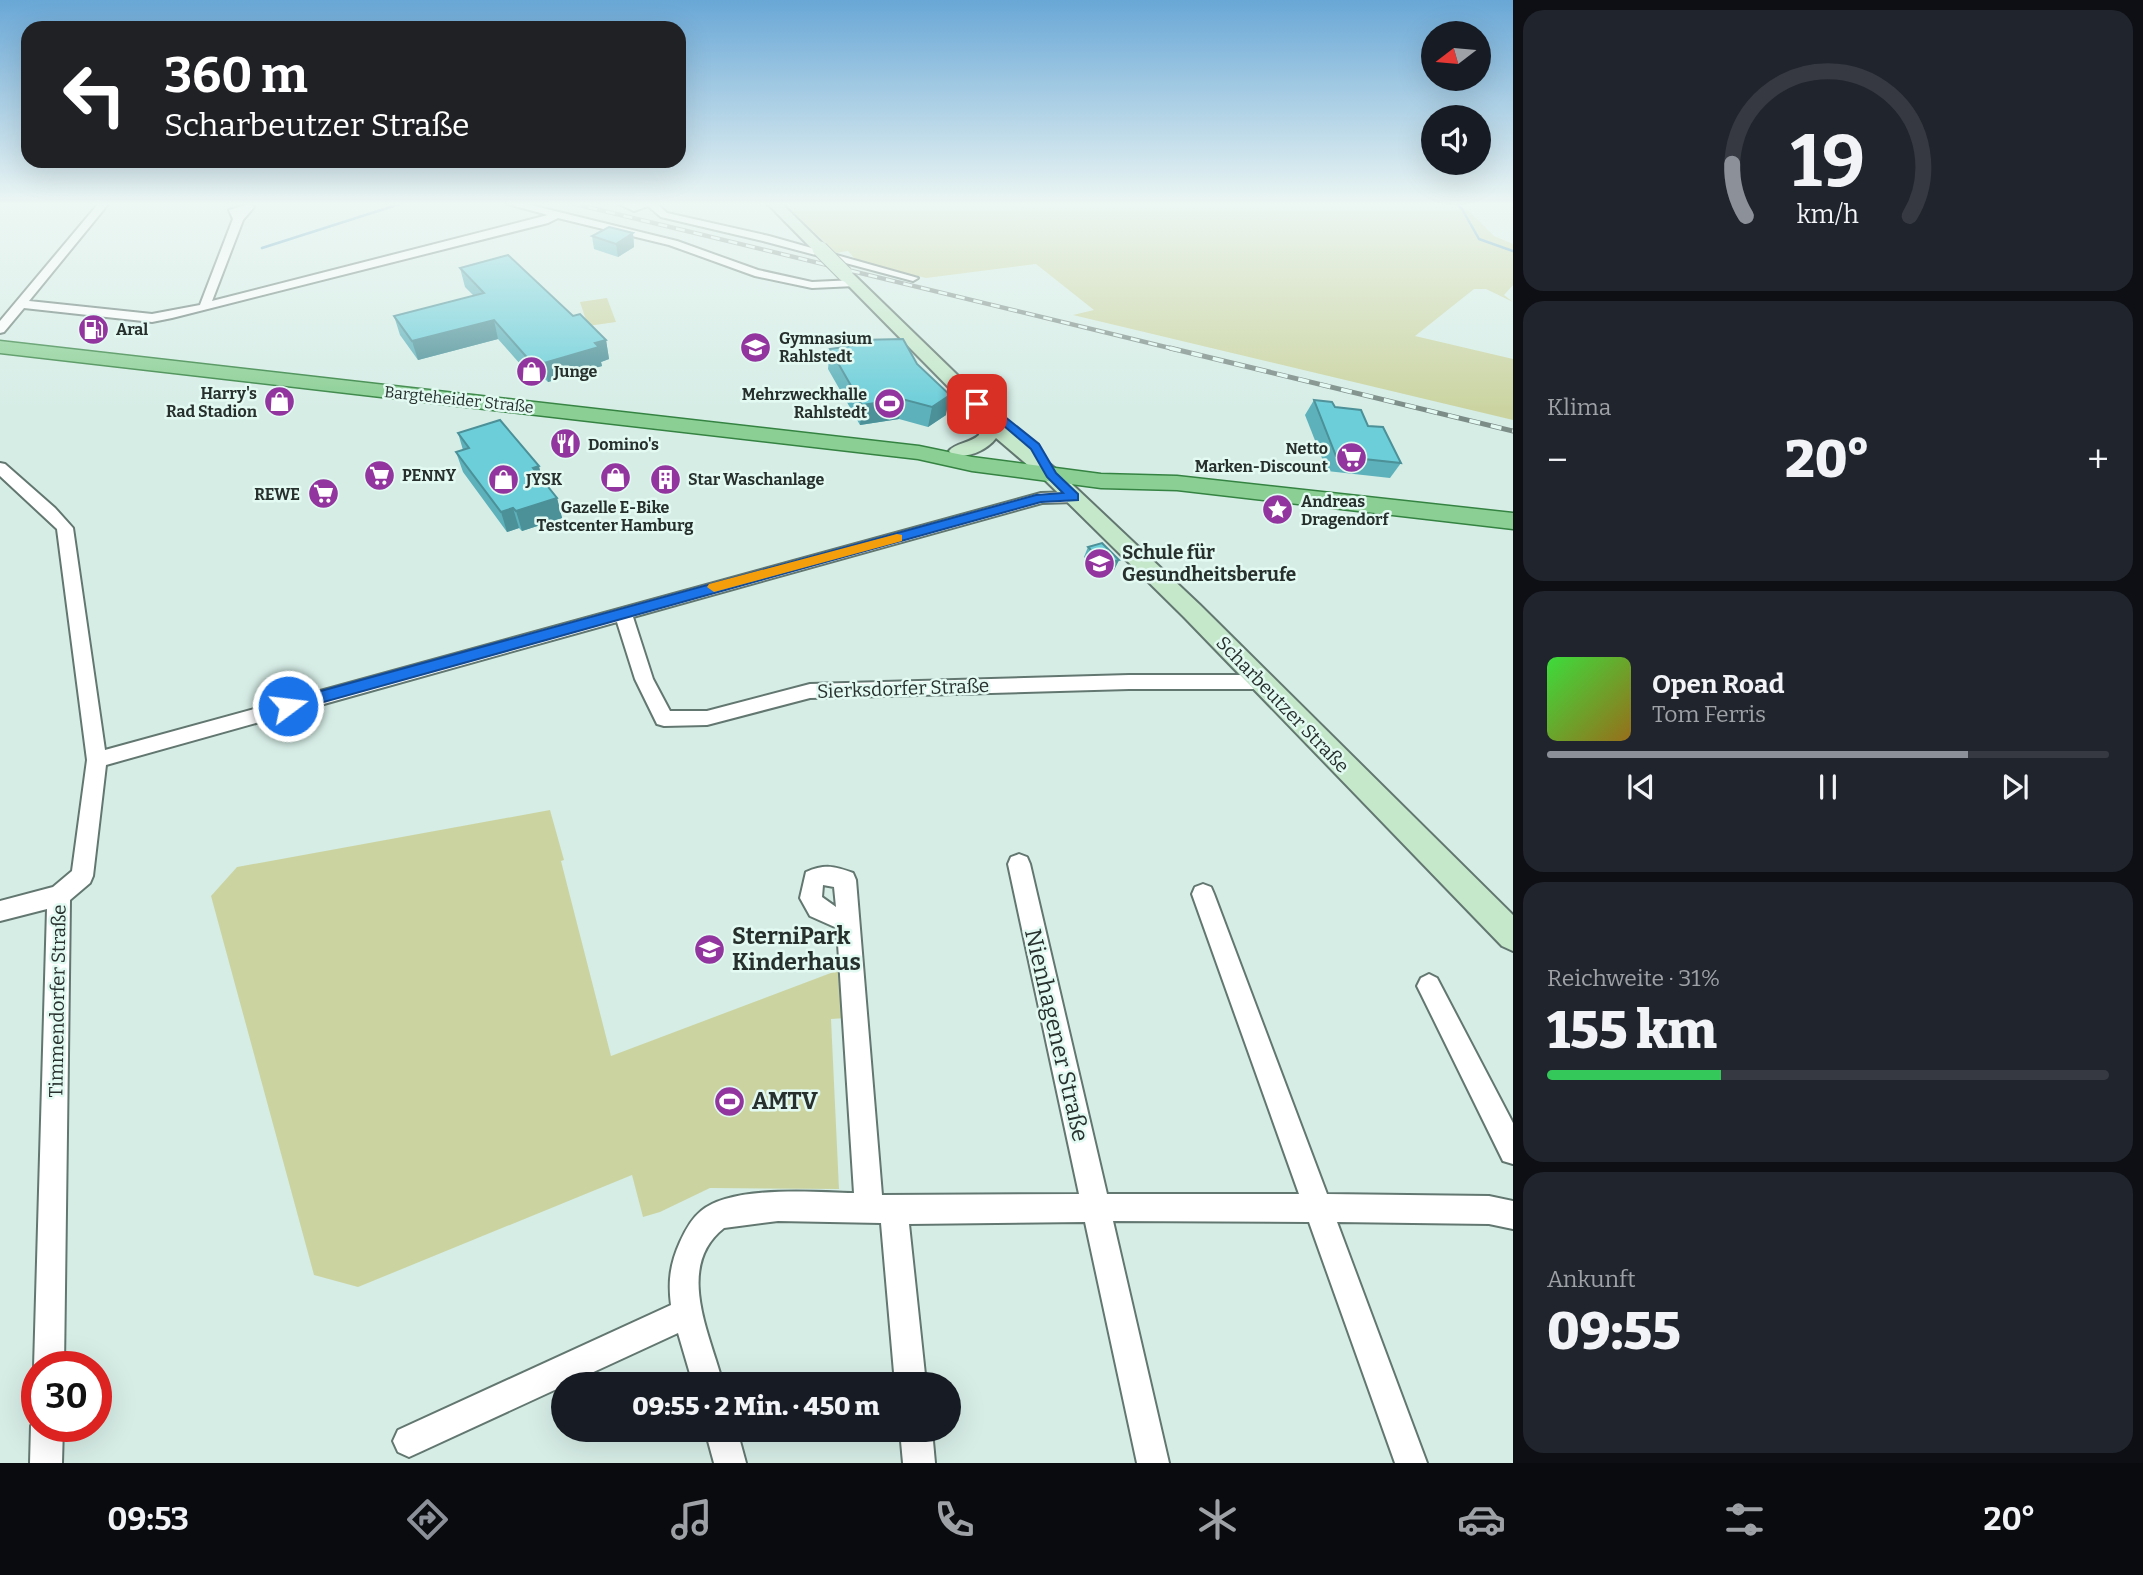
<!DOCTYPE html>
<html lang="de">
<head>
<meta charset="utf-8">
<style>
  :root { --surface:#171b24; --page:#20242c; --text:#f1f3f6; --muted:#9ea1a6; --line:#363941; --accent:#8c9099 }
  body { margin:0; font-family:Bitter,serif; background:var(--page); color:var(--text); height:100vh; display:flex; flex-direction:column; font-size:26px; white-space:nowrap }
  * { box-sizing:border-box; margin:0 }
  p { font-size:23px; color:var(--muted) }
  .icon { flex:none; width:38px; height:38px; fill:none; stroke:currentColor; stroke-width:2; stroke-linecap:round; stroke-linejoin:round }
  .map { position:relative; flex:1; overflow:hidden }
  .sheet { display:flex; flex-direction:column; gap:10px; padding:10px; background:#0d0f14; width:630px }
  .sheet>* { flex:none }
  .top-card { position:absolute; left:21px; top:21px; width:665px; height:147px; border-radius:21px; box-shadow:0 7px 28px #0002; background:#202124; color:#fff; overflow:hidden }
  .needle { width:46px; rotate:254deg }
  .controls { position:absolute; left:1421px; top:21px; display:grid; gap:14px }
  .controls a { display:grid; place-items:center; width:70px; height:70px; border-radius:50%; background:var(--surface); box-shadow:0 7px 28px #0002; font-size:35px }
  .speed { position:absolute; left:21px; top:1351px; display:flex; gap:14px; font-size:35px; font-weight:700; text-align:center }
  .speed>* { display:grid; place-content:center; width:91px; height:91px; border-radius:50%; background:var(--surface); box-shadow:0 7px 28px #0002; line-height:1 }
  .speed .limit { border:10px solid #d22; background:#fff; color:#111 }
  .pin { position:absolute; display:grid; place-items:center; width:60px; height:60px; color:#fff; margin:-30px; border-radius:14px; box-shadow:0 4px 10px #0006 }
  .me { position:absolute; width:77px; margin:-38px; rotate:75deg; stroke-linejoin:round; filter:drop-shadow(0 0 5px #0008) }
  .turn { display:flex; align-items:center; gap:24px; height:147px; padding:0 28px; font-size:32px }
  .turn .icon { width:91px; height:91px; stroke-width:2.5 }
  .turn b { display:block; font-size:49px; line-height:60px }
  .big { font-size:52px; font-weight:800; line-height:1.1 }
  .sheet .tile { flex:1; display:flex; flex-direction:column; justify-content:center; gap:10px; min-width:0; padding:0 24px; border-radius:21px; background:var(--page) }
  .sheet .dial { align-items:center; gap:0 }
  .dial svg { height:182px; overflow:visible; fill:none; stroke:var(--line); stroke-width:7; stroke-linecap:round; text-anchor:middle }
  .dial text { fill:var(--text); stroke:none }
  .song { display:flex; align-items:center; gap:21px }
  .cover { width:84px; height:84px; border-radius:10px; background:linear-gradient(135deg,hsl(120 70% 55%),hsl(40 70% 35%)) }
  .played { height:7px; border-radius:4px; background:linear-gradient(90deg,var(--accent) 75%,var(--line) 75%) }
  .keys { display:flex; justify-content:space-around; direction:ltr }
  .heat { display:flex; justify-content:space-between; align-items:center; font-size:38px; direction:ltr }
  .charge { height:10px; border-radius:5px; background:linear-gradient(90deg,#34c759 31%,var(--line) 0) }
  .trip { position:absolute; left:551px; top:1372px; width:410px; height:70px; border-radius:35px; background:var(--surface); box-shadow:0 7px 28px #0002; font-weight:800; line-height:70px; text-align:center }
  .menu { display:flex; height:112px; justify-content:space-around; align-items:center; background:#090b0e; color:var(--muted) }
  .menu .icon { width:49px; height:49px }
  .menu .selected { color:var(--accent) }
  .menu b { font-size:32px; color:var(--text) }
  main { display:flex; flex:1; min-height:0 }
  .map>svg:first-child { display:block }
</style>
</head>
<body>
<main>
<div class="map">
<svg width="1513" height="1463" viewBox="0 0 1513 1463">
  <rect width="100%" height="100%" fill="#d6ede6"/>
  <g fill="#cbd4a1">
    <path d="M 784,203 L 1461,203 L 1494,236 L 1513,244 L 1513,285 L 1504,295 L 1513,302 L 1486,289 L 1474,289 L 1415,336 L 1513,359 L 1513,420 L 1073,315 L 1094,310 L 1036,264 L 926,278 L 857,261 L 848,251 L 836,253 Z"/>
    <path d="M 607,298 L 616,322 L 588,326 L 580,302 Z"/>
    <path d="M 550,810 L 564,860 L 561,861 L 611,1056 L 844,968 L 847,1018 L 831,1019 L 839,1189 L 710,1188 L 660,1212 L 643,1217 L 632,1175 L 358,1287 L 314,1275 L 211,896 L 237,867 Z"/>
  </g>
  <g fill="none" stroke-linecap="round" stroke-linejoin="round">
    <g stroke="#4c94bc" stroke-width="2.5">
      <path d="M 1455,203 L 1462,209 L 1479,239 L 1513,251"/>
      <path d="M 262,248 L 403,203"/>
    </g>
    <defs>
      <g id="street">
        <path d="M 99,203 L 109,203 L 29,301 L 152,314 L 200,305 L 233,219 L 229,210 L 249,204 L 254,207 L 243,220 L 212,301 L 548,215 L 504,203 L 522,203 L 677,241 L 758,270 L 812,282 L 855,280 L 861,283 L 855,286 L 812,288 L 755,276 L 669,245 L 558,218 L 548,223 L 172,318 L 152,322 L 24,308 L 4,332 L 0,333 L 0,321 Z"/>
        <path d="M 617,203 L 656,203 L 667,213 L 769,236 L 918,278 L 913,281 L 763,241 L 661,217 L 648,206 L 634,211 Z"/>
        <path d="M 0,463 L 5,464 L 55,508 L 73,528 L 105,750 L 1041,493 L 1074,492 L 1081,497 L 1074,502 L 1042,503 L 633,617 L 653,679 L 670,711 L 707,711 L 810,684 L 1129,675 L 1259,675 L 1265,677 L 1268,682 L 1265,687 L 1259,689 L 1129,689 L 810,698 L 707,725 L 664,726 L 657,724 L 635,679 L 617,622 L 106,765 L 93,876 L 90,883 L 70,900 L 64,1367 L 37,1367 L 37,1375 L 34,1367 L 47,909 L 0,921 L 0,901 L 53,887 L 72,871 L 87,760 L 57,529 L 0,476 Z"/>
        <path d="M 1019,854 L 1027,857 L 1030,864 L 1107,1194 L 1299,1194 L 1192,894 L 1195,887 L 1203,884 L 1211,887 L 1214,894 L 1327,1194 L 1489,1196 L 1513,1201 L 1513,1229 L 1489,1224 L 1337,1222 L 1427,1463 L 1395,1463 L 1309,1222 L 1113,1221 L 1169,1463 L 1137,1463 L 1085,1222 L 909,1224 L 926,1384 L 895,1384 L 881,1223 L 778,1221 L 724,1228 C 674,1267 711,1336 723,1384 L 693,1384 L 678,1333 L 420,1452 L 409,1457 L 398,1452 L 393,1441 L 398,1430 L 671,1305 C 668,1282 670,1264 680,1242 C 685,1231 691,1219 701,1211 C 732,1185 815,1192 854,1193 L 837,928 L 810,916 L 800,898 L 806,872 C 825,864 834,866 853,873 L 856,880 L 882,1195 L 1079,1194 L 1008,864 L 1011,857 ZM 823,885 L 834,887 L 836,907 L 822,897 Z"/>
        <path d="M 1429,974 L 1437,978 L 1513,1123 L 1513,1164 L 1503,1161 L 1421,994 L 1417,986 L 1421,978 Z"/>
        <path d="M 37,1414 L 37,1426 L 63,1426 L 62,1463 L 30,1463 L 31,1426 Z"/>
        <path d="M 705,1430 L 737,1430 L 746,1463 L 714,1463 Z"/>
        <path d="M 900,1430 L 932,1430 L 935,1463 L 903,1463 Z"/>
      </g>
      <g id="secondary">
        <path d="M 767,203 L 781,203 L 825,246 L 825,252 L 815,252 Z"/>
        <path d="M 845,270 L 850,271 L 983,400 L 1015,435 L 1058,471 L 1200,605 L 1513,915 L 1513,951 L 1502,946 L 1184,617 L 1044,479 L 996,438 C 987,450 968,459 952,455 L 949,451 C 955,443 971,443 979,435 L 981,420 L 840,277 L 838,274 L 840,271 Z"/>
      </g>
      <path id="primary" d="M 0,341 L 919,446 L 972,457 L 1101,474 L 1177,476 L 1513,513 L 1513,529 L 1177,490 L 1101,488 L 972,471 L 918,459 L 0,353 Z"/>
    </defs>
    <use href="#street" stroke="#637771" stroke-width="4"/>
    <use href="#secondary" stroke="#637771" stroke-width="4"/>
    <use href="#primary" stroke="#358342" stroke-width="3"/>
    <use href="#street" fill="#fff" fill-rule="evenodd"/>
    <use href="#secondary" fill="#c5e7ca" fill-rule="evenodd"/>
    <use href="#primary" fill="#8bcf94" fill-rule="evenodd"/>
    <defs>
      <path id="rail-far1" d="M 571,203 L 1178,350"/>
      <path id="rail" d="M 1170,348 L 1513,431"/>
    </defs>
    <use href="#rail-far1" stroke="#7c8c87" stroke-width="4.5"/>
    <use href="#rail" stroke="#7c8c87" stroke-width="5"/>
    <use href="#rail-far1" stroke="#e3faf3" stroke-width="2.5" stroke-dasharray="9" stroke-linecap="butt"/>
    <use href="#rail" stroke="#e3faf3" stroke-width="3.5" stroke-dasharray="11" stroke-linecap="butt"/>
    <defs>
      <path id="secondary-bridge" d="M 820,249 L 845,274"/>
    </defs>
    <use href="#secondary-bridge" stroke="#637771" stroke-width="17" stroke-linecap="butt"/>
    <use href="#secondary-bridge" stroke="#c5e7ca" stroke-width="15"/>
  </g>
  <g fill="#5db1bb">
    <path d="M 633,233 L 634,247 L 618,257 L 594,249 L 592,236 Z"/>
    <path d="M 460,268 L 606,340 L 609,359 L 601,362 L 602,366 L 548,382 L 544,378 L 535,381 L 498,339 L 418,360 L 400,335 L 394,316 L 474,296 L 465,287 Z"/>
    <path d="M 858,340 L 946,415 L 928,427 L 899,419 L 860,425 L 828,369 L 830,349 L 858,345 Z"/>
    <path d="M 1314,400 L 1335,407 L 1368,426 L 1401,463 L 1390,478 L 1327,471 L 1305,415 Z"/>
    <path d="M 458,433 L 557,498 L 562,518 L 522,531 L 519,528 L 507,532 L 463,472 L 456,452 L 463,450 Z"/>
    <path d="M 1088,547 L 1119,560 L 1114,570 L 1100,574 L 1084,557 Z"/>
  </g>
  <g fill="#4c9098">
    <path d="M 633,233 L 634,247 L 618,257 L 616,244 Z"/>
    <path d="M 494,320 L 498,339 L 418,360 L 412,341 Z"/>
    <path d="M 606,340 L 609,359 L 601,362 L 602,366 L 548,382 L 544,363 Z"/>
    <path d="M 540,359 L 544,378 L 535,381 L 531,362 Z"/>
    <path d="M 950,395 L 946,415 L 928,427 L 932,407 Z"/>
    <path d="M 902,399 L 899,419 L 860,425 L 862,405 Z"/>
    <path d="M 539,466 L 544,486 L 533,468 Z"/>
    <path d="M 557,498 L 562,518 L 522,531 L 516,511 Z"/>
    <path d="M 513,508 L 519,528 L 507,532 L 501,512 Z"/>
    <path d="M 1119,560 L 1114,570 L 1100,574 L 1104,564 Z"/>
  </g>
  <g fill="#6cced9" stroke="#4c9098" stroke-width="2">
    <path d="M 609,227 L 633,233 L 616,244 L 592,236 Z"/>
    <path d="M 508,255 L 573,316 L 580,314 L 606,340 L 595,343 L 599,347 L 544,363 L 540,359 L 531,362 L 494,320 L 412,341 L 394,316 L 484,293 L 460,268 Z"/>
    <path d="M 903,339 L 917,364 L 950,395 L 932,407 L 902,399 L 862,405 L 830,349 L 858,345 L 858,340 Z"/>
    <path d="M 1314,400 L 1332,402 L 1335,407 L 1361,410 L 1368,426 L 1383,427 L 1401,463 L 1336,456 Z"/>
    <path d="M 500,420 L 539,466 L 533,468 L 557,498 L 516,511 L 513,508 L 501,512 L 456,452 L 469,448 L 458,433 Z"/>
    <path d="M 1102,543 L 1119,560 L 1104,564 L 1088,547 Z"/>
  </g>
  <linearGradient id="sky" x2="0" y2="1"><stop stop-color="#69a7d6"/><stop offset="0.5" stop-color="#edf7f4"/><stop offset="1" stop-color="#edf7f4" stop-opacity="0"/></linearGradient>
  <rect width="1513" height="408" fill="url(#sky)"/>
  <path fill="#1a73e8" stroke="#114b97" stroke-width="2" d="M 977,401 L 1004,416 L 1039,444 L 1056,473 L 1078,494 L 1078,500 L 1041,502 L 288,712 L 281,706 L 288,700 L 1036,495 L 1063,493 L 1047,477 L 1031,449 L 997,420 L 973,406 L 972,404 Z"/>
  <path fill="#f59e0b" d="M 897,534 L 902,535 L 902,541 L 714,592 L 707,587 L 709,584 Z"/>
  <defs>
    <symbol id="fuel-disc" viewBox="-11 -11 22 22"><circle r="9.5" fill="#93359e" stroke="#e3faf3"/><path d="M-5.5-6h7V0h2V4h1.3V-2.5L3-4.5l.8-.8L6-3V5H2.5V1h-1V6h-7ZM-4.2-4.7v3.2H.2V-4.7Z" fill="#fff"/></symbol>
    <symbol id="school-disc" viewBox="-11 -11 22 22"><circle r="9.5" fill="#93359e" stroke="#e3faf3"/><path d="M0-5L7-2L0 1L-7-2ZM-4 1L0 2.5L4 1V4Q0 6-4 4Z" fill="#fff"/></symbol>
    <symbol id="shop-disc" viewBox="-11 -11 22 22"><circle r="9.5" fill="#93359e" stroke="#e3faf3"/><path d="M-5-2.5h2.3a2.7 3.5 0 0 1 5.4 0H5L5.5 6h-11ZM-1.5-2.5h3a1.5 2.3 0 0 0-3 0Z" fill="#fff"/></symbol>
    <symbol id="stadium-disc" viewBox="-11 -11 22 22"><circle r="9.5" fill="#93359e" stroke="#e3faf3"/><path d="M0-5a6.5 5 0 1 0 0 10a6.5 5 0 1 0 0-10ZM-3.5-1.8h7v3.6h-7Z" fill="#fff"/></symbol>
    <symbol id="restaurant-disc" viewBox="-11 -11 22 22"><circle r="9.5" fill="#93359e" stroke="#e3faf3"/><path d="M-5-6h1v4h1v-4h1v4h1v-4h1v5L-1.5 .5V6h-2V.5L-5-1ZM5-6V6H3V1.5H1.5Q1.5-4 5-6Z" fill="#fff"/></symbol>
    <symbol id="supermarket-disc" viewBox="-11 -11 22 22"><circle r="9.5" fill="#93359e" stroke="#e3faf3"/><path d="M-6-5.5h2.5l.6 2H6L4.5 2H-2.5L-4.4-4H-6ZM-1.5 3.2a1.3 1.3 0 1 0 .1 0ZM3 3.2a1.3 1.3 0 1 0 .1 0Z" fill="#fff"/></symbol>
    <symbol id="building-disc" viewBox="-11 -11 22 22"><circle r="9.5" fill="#93359e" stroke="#e3faf3"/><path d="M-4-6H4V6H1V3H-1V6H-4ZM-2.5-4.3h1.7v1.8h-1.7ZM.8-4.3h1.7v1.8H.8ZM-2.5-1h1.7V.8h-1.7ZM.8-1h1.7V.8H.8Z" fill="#fff"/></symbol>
    <symbol id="sight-disc" viewBox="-11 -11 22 22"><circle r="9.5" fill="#93359e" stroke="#e3faf3"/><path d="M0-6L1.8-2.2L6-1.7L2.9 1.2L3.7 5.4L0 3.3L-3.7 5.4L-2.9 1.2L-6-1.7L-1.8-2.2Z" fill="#fff"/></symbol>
    <symbol id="university-disc" viewBox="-11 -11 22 22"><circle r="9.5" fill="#93359e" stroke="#e3faf3"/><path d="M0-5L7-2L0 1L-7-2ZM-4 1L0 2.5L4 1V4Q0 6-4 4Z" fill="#fff"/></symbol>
  </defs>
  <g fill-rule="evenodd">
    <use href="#fuel-disc" x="76" y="312" width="35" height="35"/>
    <use href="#school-disc" x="738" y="330" width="35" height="35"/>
    <use href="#shop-disc" x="514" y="354" width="35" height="35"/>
    <use href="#shop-disc" x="262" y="384" width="35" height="35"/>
    <use href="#stadium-disc" x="872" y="386" width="35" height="35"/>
    <use href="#restaurant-disc" x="548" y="426" width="35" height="35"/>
    <use href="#supermarket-disc" x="1334" y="440" width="35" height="35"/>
    <use href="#supermarket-disc" x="362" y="458" width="35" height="35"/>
    <use href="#shop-disc" x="598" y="460" width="35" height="35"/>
    <use href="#shop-disc" x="486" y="462" width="35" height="35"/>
    <use href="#building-disc" x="648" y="462" width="35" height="35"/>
    <use href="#supermarket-disc" x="306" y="476" width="35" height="35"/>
    <use href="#sight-disc" x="1260" y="492" width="35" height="35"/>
    <use href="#university-disc" x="1082" y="546" width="35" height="35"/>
    <use href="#school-disc" x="692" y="932" width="35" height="35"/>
    <use href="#stadium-disc" x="712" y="1084" width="35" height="35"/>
  </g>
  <g text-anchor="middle" stroke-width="5" stroke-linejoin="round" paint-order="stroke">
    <g font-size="16" font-weight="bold" fill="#27302d" stroke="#e3faf3" text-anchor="start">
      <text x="116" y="335">Aral</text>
      <text x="779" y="344">Gymnasium<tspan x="779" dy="18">Rahlstedt</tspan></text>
      <text x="554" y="377">Junge</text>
      <text x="257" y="399" text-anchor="end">Harry's<tspan x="257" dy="18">Rad Stadion</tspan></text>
      <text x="867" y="400" text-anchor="end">Mehrzweckhalle<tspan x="867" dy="18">Rahlstedt</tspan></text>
      <text x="588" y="450">Domino's</text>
      <text x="1328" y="454" text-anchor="end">Netto<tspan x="1328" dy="18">Marken-Discount</tspan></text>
      <text x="402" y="481">PENNY</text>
      <text x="526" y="485">JYSK</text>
      <text x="688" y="485">Star Waschanlage</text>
      <text x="300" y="500" text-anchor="end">REWE</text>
      <text x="1301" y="507">Andreas<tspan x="1301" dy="18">Dragendorf</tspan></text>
      <text x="615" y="513" text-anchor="middle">Gazelle E-Bike<tspan x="615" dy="18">Testcenter Hamburg</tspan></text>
    </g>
    <g font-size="16" fill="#27302d" stroke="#e3faf3">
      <text transform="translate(459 399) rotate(6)" y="6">Bargteheider Straße</text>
    </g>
    <g font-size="19" font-weight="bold" fill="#27302d" stroke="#e3faf3" text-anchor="start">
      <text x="1122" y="559">Schule für<tspan x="1122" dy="22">Gesundheitsberufe</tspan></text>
    </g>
    <g font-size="19" fill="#27302d" stroke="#e3faf3">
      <text transform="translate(903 688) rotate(-2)" y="7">Sierksdorfer Straße</text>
      <text transform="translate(1283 704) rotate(46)" y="7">Scharbeutzer Straße</text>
      <text transform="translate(57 1001) rotate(-89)" y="7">Timmendorfer Straße</text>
    </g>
    <g font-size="23" font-weight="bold" fill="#27302d" stroke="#e3faf3" text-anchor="start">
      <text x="732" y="944">SterniPark<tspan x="732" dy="26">Kinderhaus</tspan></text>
      <text x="752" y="1109">AMTV</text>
    </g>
    <g font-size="23" fill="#27302d" stroke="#e3faf3">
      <text transform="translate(1057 1035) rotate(77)" y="8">Nienhagener Straße</text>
    </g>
  </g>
</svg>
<div class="controls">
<a><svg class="needle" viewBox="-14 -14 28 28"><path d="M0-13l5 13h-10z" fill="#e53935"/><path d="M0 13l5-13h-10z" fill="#9ea1a6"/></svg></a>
<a><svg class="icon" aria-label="sound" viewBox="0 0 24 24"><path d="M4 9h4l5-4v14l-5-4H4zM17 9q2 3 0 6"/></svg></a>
</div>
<div class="speed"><div class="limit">30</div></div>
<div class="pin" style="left:977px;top:404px;background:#d93025"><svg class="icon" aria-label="arrive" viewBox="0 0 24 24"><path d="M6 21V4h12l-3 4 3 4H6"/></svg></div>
<svg class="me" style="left:288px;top:706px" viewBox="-20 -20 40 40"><circle r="17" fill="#1a73e8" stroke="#fff" stroke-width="3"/><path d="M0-11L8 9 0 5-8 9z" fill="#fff"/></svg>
<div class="trip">09:55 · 2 Min. · 450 m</div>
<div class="top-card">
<div class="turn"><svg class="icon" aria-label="left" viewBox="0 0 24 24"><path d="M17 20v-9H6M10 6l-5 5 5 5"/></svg><div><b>360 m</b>Scharbeutzer Straße</div></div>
</div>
</div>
<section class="sheet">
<div class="tile dial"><svg viewBox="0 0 100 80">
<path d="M14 69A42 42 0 1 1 86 69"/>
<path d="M14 69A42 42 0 0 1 8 46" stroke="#8c9099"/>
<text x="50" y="56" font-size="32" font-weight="700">19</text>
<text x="50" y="72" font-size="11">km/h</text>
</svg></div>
<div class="tile"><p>Klima</p>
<div class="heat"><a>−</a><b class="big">20°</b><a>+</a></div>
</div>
<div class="tile">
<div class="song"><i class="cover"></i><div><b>Open Road</b><p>Tom Ferris</p></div></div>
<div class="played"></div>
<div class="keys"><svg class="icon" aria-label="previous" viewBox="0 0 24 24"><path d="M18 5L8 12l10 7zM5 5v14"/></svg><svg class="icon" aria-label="pause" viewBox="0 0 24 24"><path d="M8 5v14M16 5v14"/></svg><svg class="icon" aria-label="next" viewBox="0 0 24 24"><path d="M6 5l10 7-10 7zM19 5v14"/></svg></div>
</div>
<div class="tile"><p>Reichweite · 31%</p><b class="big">155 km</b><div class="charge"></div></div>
<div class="tile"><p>Ankunft</p><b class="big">09:55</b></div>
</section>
</main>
<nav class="menu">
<b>09:53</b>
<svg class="icon selected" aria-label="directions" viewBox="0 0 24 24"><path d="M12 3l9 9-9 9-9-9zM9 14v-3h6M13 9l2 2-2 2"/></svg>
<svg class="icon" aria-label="music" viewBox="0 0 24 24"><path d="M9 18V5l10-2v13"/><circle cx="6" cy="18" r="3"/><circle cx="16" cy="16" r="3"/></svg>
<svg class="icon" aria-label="phone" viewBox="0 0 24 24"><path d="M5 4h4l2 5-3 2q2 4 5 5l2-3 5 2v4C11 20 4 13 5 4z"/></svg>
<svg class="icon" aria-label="climate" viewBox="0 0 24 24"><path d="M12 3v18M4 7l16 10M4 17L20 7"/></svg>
<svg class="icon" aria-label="car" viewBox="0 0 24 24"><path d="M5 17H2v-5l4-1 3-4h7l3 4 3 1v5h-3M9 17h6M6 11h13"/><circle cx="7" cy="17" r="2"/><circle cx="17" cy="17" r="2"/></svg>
<svg class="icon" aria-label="filters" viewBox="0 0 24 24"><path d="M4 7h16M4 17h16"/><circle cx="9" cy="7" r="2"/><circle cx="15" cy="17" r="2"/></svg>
<b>20°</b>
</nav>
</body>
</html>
